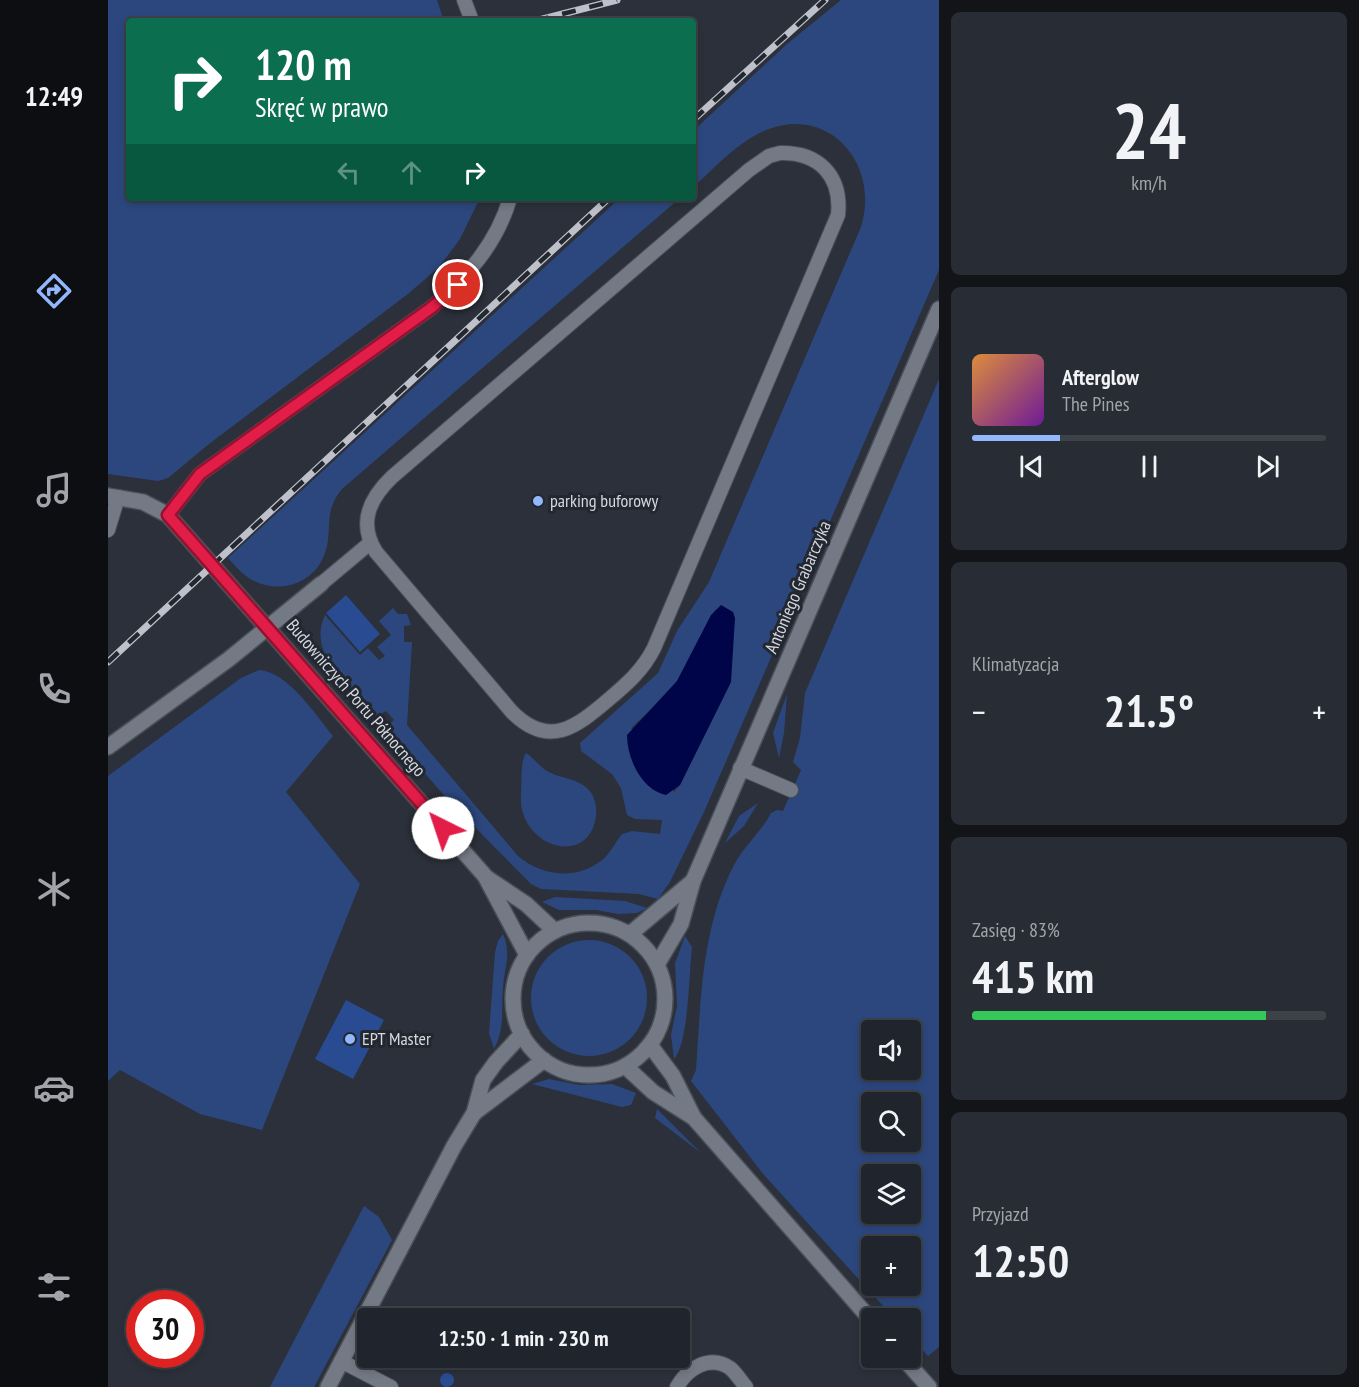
<!DOCTYPE html>
<html lang="pl">
<head>
<meta charset="utf-8">
<style>
  :root { --surface:#20242c; --page:#282c34; --text:#f1f3f6; --muted:#a2a4a9; --line:#3d4148; --accent:#93b7fd }
  body { margin:0; font-family:"PT Sans Narrow",sans-serif; background:var(--page); color:var(--text); height:100vh; display:flex; flex-direction:column; font-size:22px; white-space:nowrap }
  * { box-sizing:border-box; margin:0 }
  p { font-size:20px; color:var(--muted) }
  .icon { flex:none; width:33px; height:33px; fill:none; stroke:currentColor; stroke-width:2; stroke-linecap:round; stroke-linejoin:round }
  .map { position:relative; flex:1; overflow:hidden }
  .panel { display:flex; flex-direction:column; gap:12px; padding:12px; background:#121418; width:420px }
  .panel>* { flex:none }
  .hud { position:absolute; left:18px; top:18px; width:570px; height:183px; border-radius:6px; box-shadow:0 3px 9px #0003,0 0 0 2px var(--line); background:#0b6e4f; color:#fff; overflow:hidden }
  .fabs { position:absolute; left:753px; top:1020px; display:grid; gap:12px }
  .fabs a { display:grid; place-items:center; width:60px; height:60px; border-radius:6px; background:var(--surface); box-shadow:0 3px 9px #0003,0 0 0 2px var(--line); font-size:30px }
  .speed { position:absolute; left:18px; top:1290px; display:flex; gap:12px; font-size:30px; font-weight:700; text-align:center }
  .speed>* { display:grid; place-content:center; width:78px; height:78px; border-radius:50%; background:var(--surface); box-shadow:0 3px 9px #0003,0 0 0 2px var(--line); line-height:1 }
  .speed .limit { border:9px solid #d22; background:#fff; color:#111 }
  .pin { position:absolute; display:grid; place-items:center; width:51px; height:51px; color:#fff; margin:-26px; border:3px solid #fff; border-radius:50%; box-shadow:0 2px 6px #0007 }
  .me { position:absolute; width:66px; margin:-33px; rotate:319deg; stroke-linejoin:round; filter:drop-shadow(0 0 4px #0008) }
  .turn { display:flex; align-items:center; gap:21px; height:126px; padding:0 30px; font-size:27px }
  .turn .icon { width:78px; height:78px; stroke-width:2.5 }
  .turn b { display:block; font-size:42px; line-height:51px }
  .lanes { display:flex; align-items:center; height:57px; padding:0 30px; background:#0003; justify-content:center; gap:30px; direction:ltr }
  .lanes .off { opacity:.35 }
  .big { font-size:45px; font-weight:600; line-height:1.1 }
  .panel .card { flex:1; display:flex; flex-direction:column; justify-content:center; gap:9px; min-width:0; padding:0 21px; border-radius:9px; background:var(--page) }
  .panel .dial { align-items:center; gap:0 }
  .dial b { font-size:78px; line-height:1 }
  .song { display:flex; align-items:center; gap:18px }
  .cover { width:72px; height:72px; border-radius:9px; background:linear-gradient(135deg,hsl(30 70% 55%),hsl(280 70% 35%)) }
  .played { height:6px; border-radius:3px; background:linear-gradient(90deg,var(--accent) 25%,var(--line) 25%) }
  .keys { display:flex; justify-content:space-around; direction:ltr }
  .heat { display:flex; justify-content:space-between; align-items:center; font-size:33px; direction:ltr }
  .charge { height:9px; border-radius:4px; background:linear-gradient(90deg,#34c759 83%,var(--line) 0) }
  .trip { position:absolute; left:249px; top:1308px; width:333px; height:60px; border-radius:6px; background:var(--surface); box-shadow:0 3px 9px #0003,0 0 0 2px var(--line); font-weight:600; line-height:60px; text-align:center }
  main { display:flex; flex:1; min-height:0 }
  .menu { display:flex; flex-direction:column; width:108px; justify-content:space-around; align-items:center; background:#0d0e12; color:var(--muted) }
  .menu .icon { width:42px; height:42px }
  .menu .active { color:var(--accent) }
  .menu b { font-size:27px; color:var(--text) }
  .map>svg:first-child { display:block }
</style>
</head>
<body>
<main>
<nav class="menu">
<b>12:49</b>
<svg class="icon active" aria-label="directions" viewBox="0 0 24 24"><path d="M12 3l9 9-9 9-9-9zM9 14v-3h6M13 9l2 2-2 2"/></svg>
<svg class="icon" aria-label="music" viewBox="0 0 24 24"><path d="M9 18V5l10-2v13"/><circle cx="6" cy="18" r="3"/><circle cx="16" cy="16" r="3"/></svg>
<svg class="icon" aria-label="phone" viewBox="0 0 24 24"><path d="M5 4h4l2 5-3 2q2 4 5 5l2-3 5 2v4C11 20 4 13 5 4z"/></svg>
<svg class="icon" aria-label="climate" viewBox="0 0 24 24"><path d="M12 3v18M4 7l16 10M4 17L20 7"/></svg>
<svg class="icon" aria-label="car" viewBox="0 0 24 24"><path d="M5 17H2v-5l4-1 3-4h7l3 4 3 1v5h-3M9 17h6M6 11h13"/><circle cx="7" cy="17" r="2"/><circle cx="17" cy="17" r="2"/></svg>
<svg class="icon" aria-label="filters" viewBox="0 0 24 24"><path d="M4 7h16M4 17h16"/><circle cx="9" cy="7" r="2"/><circle cx="15" cy="17" r="2"/></svg>
</nav>
<div class="map">
<svg width="831" height="1387" viewBox="0 0 831 1387">
  <rect width="100%" height="100%" fill="#2b303a"/>
  <g fill="#2c477e" fill-rule="evenodd">
    <path d="M 0,0 L 329,0 L 336,21 L 21,21 L 21,198 L 372,198 L 352,239 L 331,267 L 300,294 L 101,444 L 60,478 L 50,481 L 0,474 Z"/>
    <path d="M 733,0 L 831,0 L 831,270 L 596,812 L 562,882 L 550,899 L 531,894 L 433,889 L 423,884 L 342,802 L 277,728 L 286,720 L 278,711 L 268,717 C 244,689 198,655 217,615 L 252,655 L 260,648 L 271,660 L 277,656 L 269,647 L 283,635 L 271,621 L 285,608 L 290,614 L 299,614 L 303,625 L 296,626 L 296,642 L 304,642 L 299,725 L 410,856 C 434,876 468,881 494,860 C 503,853 507,842 514,834 L 524,831 L 552,834 L 554,820 L 527,819 L 519,815 L 513,788 L 504,774 L 473,751 L 472,743 L 550,673 L 569,631 L 601,582 L 753,227 C 772,167 724,106 661,129 C 632,139 608,167 585,187 L 585,131 L 679,44 ZM 608,609 L 623,682 L 572,785 L 566,792 L 523,728 L 553,700 L 569,681 Z"/>
    <path d="M 512,198 L 572,198 L 234,489 C 213,514 227,532 215,558 C 203,585 169,594 144,580 C 135,575 127,566 120,558 Z"/>
    <path d="M 831,379 L 831,1347 L 820,1356 L 803,1337 L 802,1318 L 786,1318 L 656,1175 L 583,1081 L 588,1070 C 593,1000 593,929 626,865 C 636,846 653,832 663,813 L 669,810 L 675,811 L 693,770 L 685,762 L 692,738 L 697,693 ZM 764,1030 L 802,1030 L 802,1070 L 764,1070 ZM 764,1102 L 802,1102 L 802,1142 L 764,1142 ZM 764,1174 L 802,1174 L 802,1214 L 764,1214 ZM 764,1246 L 802,1246 L 802,1286 L 764,1286 Z"/>
    <path d="M 151,670 C 180,672 207,714 225,736 L 178,792 L 252,884 L 154,1130 L 92,1114 L 12,1070 L 0,1081 L 0,776 L 133,678 Z"/>
    <path d="M 679,694 L 676,733 L 671,758 L 665,733 Z"/>
    <path d="M 418,753 C 426,758 431,766 439,771 C 453,779 470,778 481,790 C 487,797 489,807 488,816 C 481,869 409,847 413,794 C 414,782 412,762 418,753 Z"/>
    <path d="M 650,803 L 636,826 L 617,843 L 631,816 Z"/>
    <path d="M 447,897 L 517,901 L 539,908 L 529,913 L 510,914 L 488,910 L 451,910 L 434,902 Z"/>
    <path d="M 395,934 C 404,954 396,968 395,989 C 393,1011 397,1029 386,1049 L 381,1033 L 387,952 L 390,941 Z"/>
    <path d="M 577,936 L 584,947 C 581,972 581,1042 566,1059 L 563,1035 L 569,1006 L 567,963 Z"/>
    <circle cx="481" cy="998" r="58"/>
    <path d="M 441,1079 L 472,1085 L 504,1084 L 528,1093 L 523,1105 L 514,1107 L 424,1084 Z"/>
    <path d="M 549,1109 L 593,1153 L 547,1118 Z"/>
    <path d="M 256,1206 L 271,1217 L 284,1240 L 206,1387 L 162,1387 Z"/>
  </g>
  <path fill="#000449" d="M 613,605 L 625,612 L 627,618 L 623,682 L 572,785 L 558,795 C 534,790 519,759 519,735 L 569,681 L 603,615 Z"/>
  <g fill="#294b91">
    <path d="M 238,595 L 272,634 L 252,652 L 218,613 Z"/>
    <path d="M 238,1000 L 276,1020 L 245,1079 L 207,1059 Z"/>
    <circle cx="339" cy="1380" r="7"/>
  </g>
  <g fill="none" stroke-linecap="round" stroke-linejoin="round">
    <defs>
      <g id="lane">
        <path d="M 356,0 L 364,21"/>
        <path d="M 672,153 C 711,152 734,176 730,215 L 546,648 C 535,670 519,684 500,700 C 468,727 441,749 404,712 L 268,552 C 250,523 261,499 284,477 L 641,170 L 661,156 Z"/>
        <path d="M 60,515 L 92,474 L 323,308 C 358,278 389,244 402,198"/>
        <path d="M 0,530 L 10,497"/>
        <path d="M 213,584 L 262,543"/>
        <path d="M 632,768 L 683,790"/>
        <path d="M 233,1361 L 283,1387"/>
        <path d="M 569,1387 C 579,1369 601,1354 622,1368 C 628,1373 633,1381 638,1387"/>
      </g>
      <g id="street">
        <path d="M 0,496 L 35,502 L 60,515 L 377,876 L 419,955"/>
        <path d="M 0,747 L 121,659 L 213,584"/>
        <path d="M 379,878 L 418,904 L 447,931"/>
        <circle cx="481" cy="999" r="76"/>
        <path d="M 522,934 L 585,881"/>
        <path d="M 550,963 L 573,924 L 585,881 L 831,309"/>
        <path d="M 542,1045 L 565,1076 L 586,1118 L 764,1321"/>
        <path d="M 517,1066 L 545,1092 L 586,1118"/>
        <path d="M 366,1113 L 436,1060"/>
        <path d="M 795,1358 L 821,1387"/>
        <path d="M 220,1387 L 346,1146 L 366,1113 L 375,1080 L 388,1062 L 414,1034"/>
      </g>
    </defs>
    <use href="#lane" stroke="#4a4e56" stroke-width="16"/>
    <use href="#street" stroke="#4a4e56" stroke-width="18"/>
    <use href="#lane" stroke="#747a85" stroke-width="14"/>
    <use href="#street" stroke="#747a85" stroke-width="15"/>
    <defs>
      <g id="rail">
        <path d="M 427,21 L 509,0"/>
        <path d="M 585,120 L 717,0"/>
        <path d="M 0,662 L 501,198"/>
      </g>
    </defs>
    <use href="#rail" stroke="#bec1c9" stroke-width="7"/>
    <use href="#rail" stroke="#222730" stroke-width="4.5" stroke-dasharray="14" stroke-linecap="butt"/>
  </g>
  <g fill="none" stroke-linecap="round" stroke-linejoin="round">
    <defs>
      <path id="route" d="M 335,828 L 60,515 L 92,474 L 323,308 L 350,285"/>
    </defs>
    <use href="#route" stroke="#92132f" stroke-width="15"/>
    <use href="#route" stroke="#e11d48" stroke-width="10"/>
  </g>
  <g fill="#93b7fd" stroke="#222730" stroke-width="2">
    <circle cx="430" cy="501" r="6"/>
    <circle cx="242" cy="1039" r="6"/>
  </g>
  <g text-anchor="middle" stroke-width="6" stroke-linejoin="round" paint-order="stroke">
    <g font-size="18" fill="#d5d8df" stroke="#222730" text-anchor="start">
      <text x="442" y="507">parking buforowy</text>
      <text x="254" y="1045">EPT Master</text>
    </g>
    <g font-size="18" fill="#d5d8df" stroke="#222730">
      <text transform="translate(690 587) rotate(-67)" y="6">Antoniego Grabarczyka</text>
      <text transform="translate(248 698) rotate(49)" y="6">Budowniczych Portu Północnego</text>
    </g>
  </g>
</svg>
<div class="fabs">
<a><svg class="icon" aria-label="sound" viewBox="0 0 24 24"><path d="M4 9h4l5-4v14l-5-4H4zM17 9q2 3 0 6"/></svg></a>
<a><svg class="icon" aria-label="search" viewBox="0 0 24 24"><circle cx="10" cy="10" r="6"/><path d="M15 15l6 6"/></svg></a>
<a><svg class="icon" aria-label="layers" viewBox="0 0 24 24"><path d="M12 4l9 5-9 5-9-5zM3 14l9 5 9-5"/></svg></a>
<a>+</a>
<a>−</a>
</div>
<div class="speed"><div class="limit">30</div></div>
<div class="pin" style="left:350px;top:285px;background:#d93025"><svg class="icon" aria-label="arrive" viewBox="0 0 24 24"><path d="M6 21V4h12l-3 4 3 4H6"/></svg></div>
<svg class="me" style="left:335px;top:828px" viewBox="-20 -20 40 40"><circle r="19" fill="#fff"/><path d="M0-13L10 11 0 6-10 11z" fill="#e11d48"/></svg>
<div class="trip">12:50 · 1 min · 230 m</div>
<div class="hud">
<div class="turn"><svg class="icon" aria-label="right" viewBox="0 0 24 24"><path d="M7 20v-9h11M14 6l5 5-5 5"/></svg><div><b>120 m</b>Skręć w prawo</div></div>
<div class="lanes"><svg class="icon off" aria-label="left" viewBox="0 0 24 24"><path d="M17 20v-9H6M10 6l-5 5 5 5"/></svg><svg class="icon off" aria-label="ahead" viewBox="0 0 24 24"><path d="M12 20V5M6 11l6-6 6 6"/></svg><svg class="icon" aria-label="right" viewBox="0 0 24 24"><path d="M7 20v-9h11M14 6l5 5-5 5"/></svg></div>
</div>
</div>
<section class="panel">
<div class="card dial"><b>24</b><p>km/h</p></div>
<div class="card">
<div class="song"><i class="cover"></i><div><b>Afterglow</b><p>The Pines</p></div></div>
<div class="played"></div>
<div class="keys"><svg class="icon" aria-label="previous" viewBox="0 0 24 24"><path d="M18 5L8 12l10 7zM5 5v14"/></svg><svg class="icon" aria-label="pause" viewBox="0 0 24 24"><path d="M8 5v14M16 5v14"/></svg><svg class="icon" aria-label="next" viewBox="0 0 24 24"><path d="M6 5l10 7-10 7zM19 5v14"/></svg></div>
</div>
<div class="card"><p>Klimatyzacja</p>
<div class="heat"><a>−</a><b class="big">21.5°</b><a>+</a></div>
</div>
<div class="card"><p>Zasięg · 83%</p><b class="big">415 km</b><div class="charge"></div></div>
<div class="card"><p>Przyjazd</p><b class="big">12:50</b></div>
</section>
</main>
</body>
</html>
